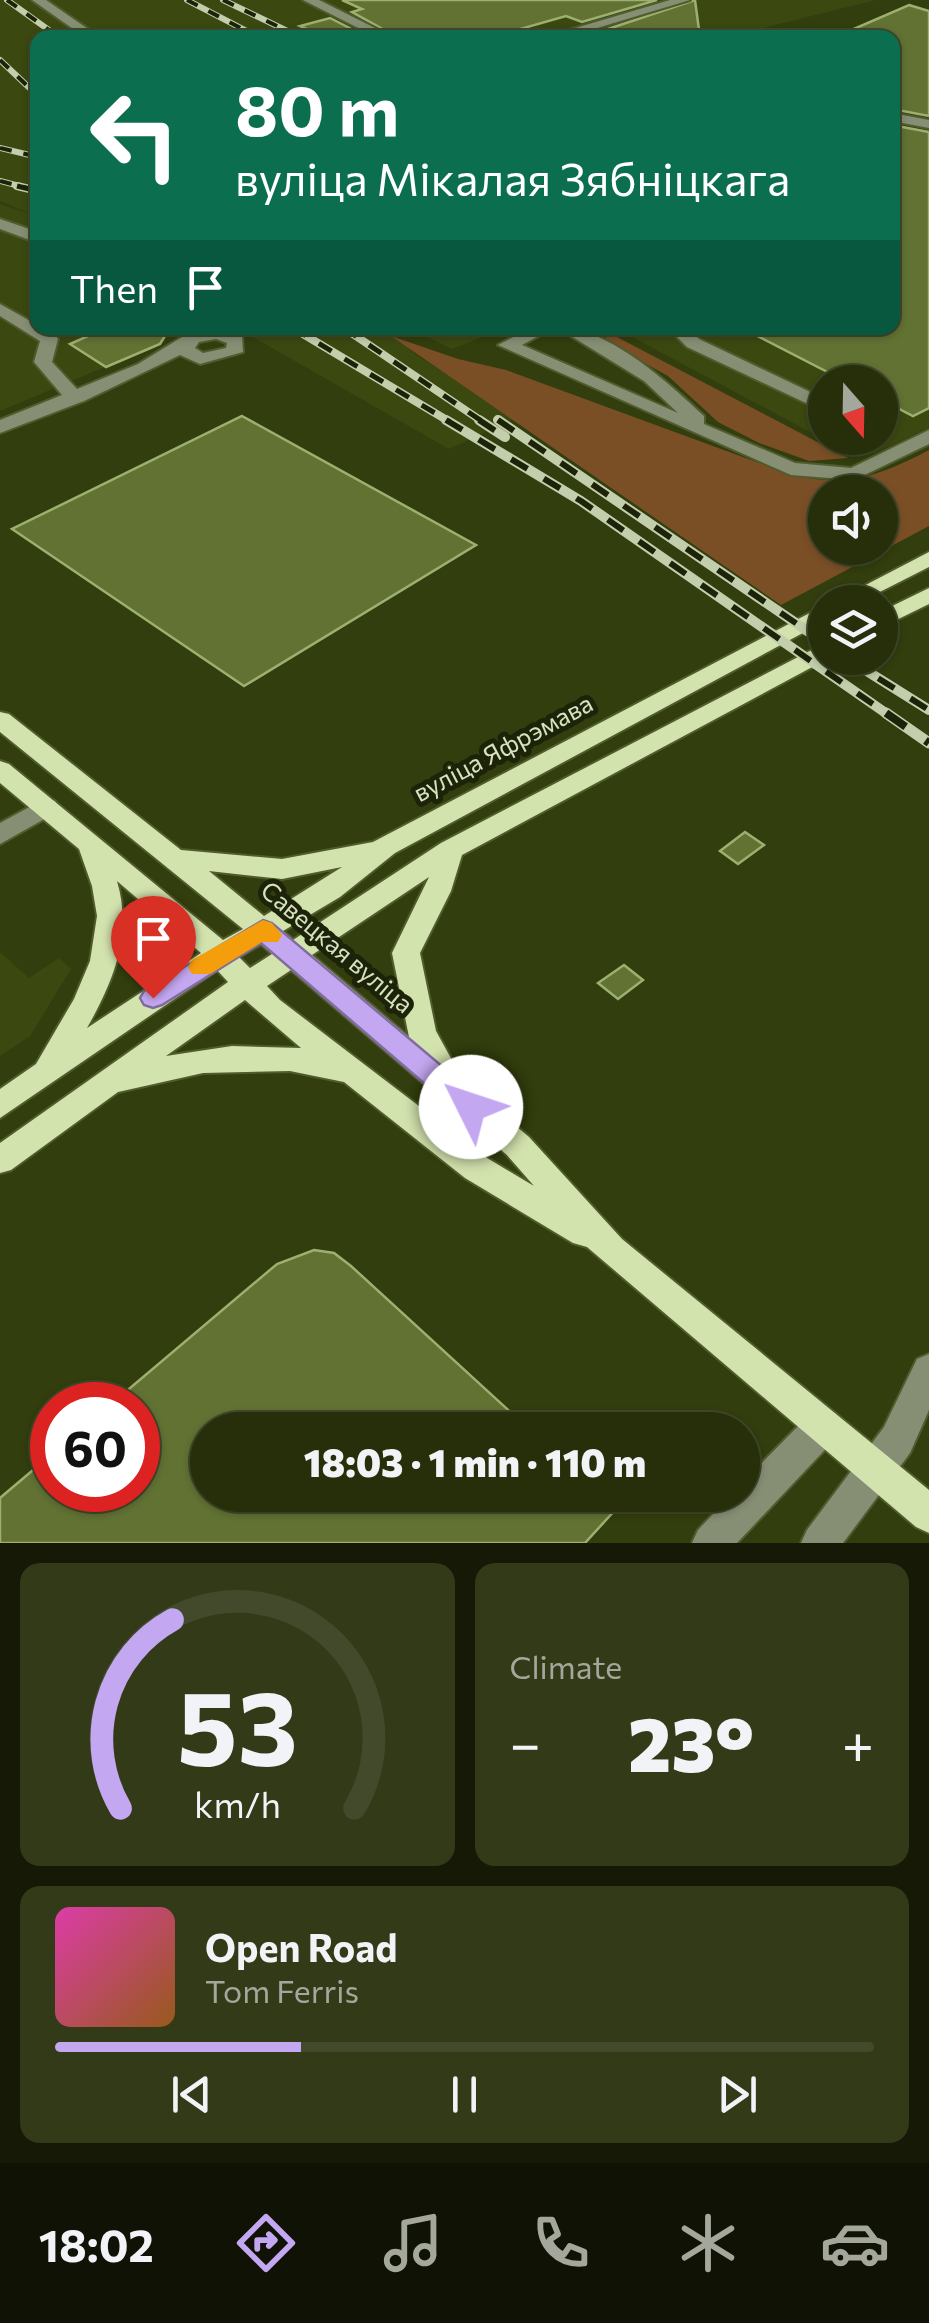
<!DOCTYPE html>
<html lang="en">
<head>
<meta charset="utf-8">
<style>
  :root { --surface:#262e0a; --page:#323a18; --text:#f1f3f6; --muted:#a4a89c; --line:#424a2b; --accent:#c4a7f1 }
  body { margin:0; font-family:Commissioner,sans-serif; background:var(--page); color:var(--text); height:100vh; display:flex; flex-direction:column; font-size:38px; white-space:nowrap }
  * { box-sizing:border-box; margin:0 }
  p { font-size:32px; color:var(--muted) }
  .icon { flex:none; width:55px; height:55px; fill:none; stroke:currentColor; stroke-width:2; stroke-linecap:round; stroke-linejoin:round }
  .map { position:relative; height:1543px; overflow:hidden }
  .details { display:flex; flex-direction:column; gap:20px; padding:20px; background:#151906; flex:1 }
  .details>* { flex:none }
  .hud { position:absolute; left:30px; top:30px; width:870px; height:305px; border-radius:20px; box-shadow:0 2px 8px #0004,0 0 0 2px var(--line); background:#0b6e4f; color:#fff; overflow:hidden }
  .needle { width:65px; rotate:160deg }
  .fabs { position:absolute; left:808px; top:365px; display:grid; gap:20px }
  .fabs a { display:grid; place-items:center; width:90px; height:90px; border-radius:50%; background:var(--surface); box-shadow:0 2px 8px #0004,0 0 0 2px var(--line); font-size:50px }
  .speed { position:absolute; left:30px; top:1382px; display:flex; gap:20px; font-size:50px; font-weight:700; text-align:center }
  .speed>* { display:grid; place-content:center; width:130px; height:130px; border-radius:50%; background:var(--surface); box-shadow:0 2px 8px #0004,0 0 0 2px var(--line); line-height:1 }
  .speed .limit { border:15px solid #d22; background:#fff; color:#111 }
  .pin { position:absolute; display:grid; place-items:center; width:85px; height:85px; color:#fff; margin:-102px -42px; border-radius:50% 50% 50% 0; rotate:-45deg; box-shadow:0 0 10px #0007 }
  .pin .icon { rotate:45deg }
  .me { position:absolute; width:110px; margin:-55px; rotate:311deg; stroke-linejoin:round; filter:drop-shadow(0 0 8px #0008) }
  .turn { display:flex; align-items:center; gap:35px; height:210px; padding:0 40px; font-size:45px }
  .turn .icon { width:130px; height:130px; stroke-width:2.5 }
  .turn b { display:block; font-size:70px; line-height:85px }
  .then { display:flex; align-items:center; height:95px; padding:0 40px; background:#0003; gap:20px; font-size:38px }
  .big { font-size:75px; font-weight:800; line-height:1.1 }
  .details .card { flex:1; display:flex; flex-direction:column; justify-content:center; gap:15px; min-width:0; padding:0 35px; border-radius:20px; background:var(--page) }
  .details .dial { align-items:center; gap:0 }
  .dial svg { height:260px; overflow:visible; fill:none; stroke:var(--line); stroke-width:7; stroke-linecap:round; text-anchor:middle }
  .dial text { fill:var(--text); stroke:none }
  .song { display:flex; align-items:center; gap:30px }
  .cover { width:120px; height:120px; border-radius:15px; background:linear-gradient(135deg,hsl(320 70% 55%),hsl(30 70% 35%)) }
  .played { height:10px; border-radius:5px; background:linear-gradient(90deg,var(--accent) 30%,var(--line) 30%) }
  .keys { display:flex; justify-content:space-around; direction:ltr }
  .heat { display:flex; justify-content:space-between; align-items:center; font-size:55px; direction:ltr }
  .details .tiles { flex:1; display:grid; gap:20px; grid-template-columns:1fr 1fr }
  .card:last-child { grid-column:span 2 }
  .trip { position:absolute; left:190px; top:1412px; width:570px; height:100px; border-radius:50px; background:var(--surface); box-shadow:0 2px 8px #0004,0 0 0 2px var(--line); font-weight:800; line-height:100px; text-align:center }
  .tab-bar { display:flex; height:160px; justify-content:space-around; align-items:center; background:#0f1204; color:var(--muted) }
  .tab-bar .icon { width:70px; height:70px }
  .tab-bar .on { color:var(--accent) }
  .tab-bar b { font-size:45px; color:var(--text) }
  .map>svg:first-child { display:block }
</style>
</head>
<body>
<div class="map">
<svg width="929" height="1543" viewBox="0 0 929 1543">
  <rect width="100%" height="100%" fill="#323e0d"/>
  <g fill="#3b4810" fill-rule="evenodd">
    <path d="M 0,0 L 876,0 L 722,38 L 66,38 L 59,33 L 63,37 L 38,38 L 38,328 L 171,328 L 160,344 L 0,411 L 0,204 L 31,214 L 0,201 Z"/>
    <path d="M 929,152 L 929,427 L 873,454 L 840,448 L 619,330 L 892,328 ZM 825,382 L 880,382 L 880,438 L 825,438 Z"/>
    <path d="M 237,328 L 388,328 L 415,354 L 516,418 L 449,449 Z"/>
    <path d="M 409,328 L 505,328 L 452,349 Z"/>
    <path d="M 0,952 L 29,978 L 59,958 L 71,969 L 30,1036 L 0,1056 Z"/>
  </g>
  <g fill="#7a4f26" fill-rule="evenodd">
    <path d="M 613,335 L 848,458 L 809,461 L 759,443 L 718,422 L 668,376 L 601,339 Z"/>
    <path d="M 391,336 L 458,359 L 506,370 L 795,476 C 850,487 881,475 929,450 L 929,526 L 781,605 ZM 825,492 L 880,492 L 880,548 L 825,548 Z"/>
  </g>
  <g fill="#617233" stroke="#9db070" stroke-width="2.5">
    <path d="M 342,0 L 657,0 L 582,22 L 566,16 L 489,38 L 399,38 L 352,12 L 362,9 Z"/>
    <path d="M 695,0 L 699,30 L 674,38 L 618,38 L 602,31 Z"/>
    <path d="M 909,5 L 929,11 L 929,116 L 892,109 L 892,38 L 833,38 Z"/>
    <path d="M 330,18 L 369,38 L 326,38 L 300,26 Z"/>
    <path d="M 892,125 L 929,132 L 929,408 L 913,416 L 880,399 L 880,382 L 847,382 L 742,328 L 892,328 Z"/>
    <path d="M 106,328 L 170,328 L 160,344 L 106,367 L 70,344 Z"/>
    <path d="M 242,416 L 476,545 L 244,686 L 12,529 Z"/>
    <path d="M 745,832 L 764,845 L 738,864 L 720,851 Z"/>
    <path d="M 624,965 L 643,980 L 618,999 L 598,983 Z"/>
    <path d="M 314,1250 L 334,1253 L 351,1266 L 530,1430 L 208,1430 L 208,1495 L 601,1495 L 616,1509 L 585,1543 L 0,1543 L 0,1498 L 52,1454 L 52,1490 L 138,1490 L 138,1405 L 110,1405 L 277,1264 Z"/>
  </g>
  <g fill="none" stroke-linecap="round" stroke-linejoin="round">
    <defs>
      <g id="minor">
        <path d="M 32,0 L 46,0 L 101,38 L 86,38 Z"/>
        <path d="M 303,0 L 319,0 L 395,38 L 378,38 Z"/>
        <path d="M 670,0 L 690,0 L 564,38 L 542,38 Z"/>
        <path d="M 892,113 L 929,120 L 929,128 L 892,121 Z"/>
        <path d="M 0,219 L 38,232 L 38,243 L 0,229 Z"/>
        <path d="M 0,304 L 55,335 L 58,339 L 52,362 L 77,389 L 138,364 L 187,334 L 217,328 L 242,336 L 243,352 L 200,364 L 180,355 L 84,401 L 0,433 L 0,420 L 62,395 L 34,362 L 40,341 L 0,316 ZM 216,339 L 227,343 L 226,348 L 203,353 L 195,348 L 199,342 Z"/>
        <path d="M 531,328 L 553,328 L 522,345 L 678,413 L 644,381 L 558,328 C 606,325 670,384 704,416 L 704,424 L 795,463 L 851,468 L 929,430 L 929,444 L 854,480 L 791,475 L 498,345 Z"/>
        <path d="M 668,328 L 687,328 L 699,339 L 825,399 L 825,412 L 687,347 Z"/>
        <path d="M 880,411 L 891,415 L 891,423 L 880,424 Z"/>
        <path d="M 46,798 L 55,801 L 59,807 L 55,813 L 0,844 L 0,823 Z"/>
        <path d="M 929,1354 L 929,1410 L 910,1453 L 843,1543 L 801,1543 L 807,1530 L 884,1427 L 917,1359 Z"/>
        <path d="M 823,1408 L 836,1414 L 841,1426 L 836,1438 L 737,1543 L 692,1543 L 698,1530 L 731,1495 L 742,1495 L 742,1483 L 810,1414 Z"/>
      </g>
      <g id="major">
        <path d="M 929,552 L 929,567 L 860,602 L 833,602 Z"/>
        <path d="M 929,588 L 929,604 L 880,628 L 880,612 Z"/>
        <path d="M 825,605 L 825,621 L 395,853 L 340,897 L 283,931 L 293,940 L 441,843 L 825,643 L 825,658 L 829,658 L 462,855 L 451,891 L 420,953 L 436,1031 L 464,1082 L 529,1137 L 622,1239 L 929,1490 L 929,1533 L 916,1527 L 587,1247 L 573,1243 L 465,1178 L 344,1082 L 290,1071 L 203,1073 L 118,1092 L 11,1170 L 0,1173 L 0,1143 L 228,982 L 217,970 L 0,1118 L 0,1089 L 36,1064 L 74,999 L 90,961 L 97,916 L 92,886 L 79,849 L 0,783 L 0,761 L 9,764 L 223,940 L 243,929 L 0,732 L 0,712 L 9,714 L 181,850 L 282,859 L 373,842 ZM 342,867 L 264,916 L 209,871 L 282,879 ZM 429,877 L 392,953 L 409,1037 L 312,955 ZM 117,881 L 201,953 L 87,1028 C 113,982 133,935 117,881 ZM 261,944 L 272,954 L 250,968 L 239,957 ZM 291,970 L 507,1155 L 534,1186 L 487,1158 L 280,1000 L 267,986 ZM 245,1000 L 301,1048 L 232,1046 L 166,1056 Z"/>
      </g>
    </defs>
    <use href="#minor" stroke="#505c2d" stroke-width="4"/>
    <use href="#major" stroke="#505c2d" stroke-width="4"/>
    <use href="#minor" fill="#868e74" fill-rule="evenodd"/>
    <use href="#major" fill="#d3e3ae" fill-rule="evenodd"/>
    <defs>
      <g id="rail-far3">
        <path d="M 7,0 L 60,38"/>
        <path d="M 187,0 L 260,38"/>
        <path d="M 223,0 L 302,38"/>
        <path d="M 0,60 L 38,96"/>
        <path d="M 0,148 L 38,157"/>
        <path d="M 0,181 L 27,188"/>
      </g>
      <g id="rail-far2">
        <path d="M 17,186 L 38,191"/>
        <path d="M 293,328 L 450,422"/>
        <path d="M 344,328 L 483,422"/>
        <path d="M 498,420 L 501,422"/>
      </g>
      <g id="rail-far1">
        <path d="M 446,420 L 581,501 L 890,716"/>
        <path d="M 479,420 L 505,437"/>
        <path d="M 498,420 L 825,643"/>
        <path d="M 846,658 L 929,710"/>
      </g>
      <path id="rail" d="M 886,713 L 929,743"/>
    </defs>
    <use href="#rail-far3" stroke="#c3cfac" stroke-width="6"/>
    <use href="#rail-far2" stroke="#c3cfac" stroke-width="8"/>
    <use href="#rail-far1" stroke="#c3cfac" stroke-width="10"/>
    <use href="#rail" stroke="#c3cfac" stroke-width="11"/>
    <use href="#rail-far3" stroke="#1c2308" stroke-width="4" stroke-dasharray="12" stroke-linecap="butt"/>
    <use href="#rail-far2" stroke="#1c2308" stroke-width="5" stroke-dasharray="15" stroke-linecap="butt"/>
    <use href="#rail-far1" stroke="#1c2308" stroke-width="6" stroke-dasharray="19" stroke-linecap="butt"/>
    <use href="#rail" stroke="#1c2308" stroke-width="8" stroke-dasharray="24" stroke-linecap="butt"/>
  </g>
  <path fill="#c4a7f1" stroke="#7f6d9d" stroke-width="2.5" d="M 263,920 L 272,923 L 481,1099 L 485,1107 L 481,1115 L 471,1118 L 461,1115 L 261,943 L 162,1005 L 153,1008 L 144,1005 L 140,998 L 144,991 Z"/>
  <path fill="#f59e0b" d="M 263,920 L 272,923 L 282,935 L 278,942 L 262,942 L 210,974 L 192,974 L 188,967 L 192,960 Z"/>
  <g text-anchor="middle" stroke-width="10" stroke-linejoin="round" paint-order="stroke">
    <g font-size="25" fill="#d7e2c1" stroke="#1c2308">
      <text transform="translate(503 748) rotate(-28)" y="9">вуліца Яфрэмава</text>
      <text transform="translate(337 947) rotate(40)" y="9">Савецкая вуліца</text>
    </g>
  </g>
</svg>
<div class="fabs">
<a><svg class="needle" viewBox="-14 -14 28 28"><path d="M0-13l5 13h-10z" fill="#e53935"/><path d="M0 13l5-13h-10z" fill="#a4a89c"/></svg></a>
<a><svg class="icon" aria-label="sound" viewBox="0 0 24 24"><path d="M4 9h4l5-4v14l-5-4H4zM17 9q2 3 0 6"/></svg></a>
<a><svg class="icon" aria-label="layers" viewBox="0 0 24 24"><path d="M12 4l9 5-9 5-9-5zM3 14l9 5 9-5"/></svg></a>
</div>
<div class="speed"><div class="limit">60</div></div>
<div class="pin" style="left:153px;top:998px;background:#d93025"><svg class="icon" aria-label="arrive" viewBox="0 0 24 24"><path d="M6 21V4h12l-3 4 3 4H6"/></svg></div>
<svg class="me" style="left:471px;top:1107px" viewBox="-20 -20 40 40"><circle r="19" fill="#fff"/><path d="M0-13L10 11 0 6-10 11z" fill="#c4a7f1"/></svg>
<div class="trip">18:03 · 1 min · 110 m</div>
<div class="hud">
<div class="turn"><svg class="icon" aria-label="left" viewBox="0 0 24 24"><path d="M17 20v-9H6M10 6l-5 5 5 5"/></svg><div><b>80 m</b>вуліца Мікалая Зябніцкага</div></div>
<div class="then">Then<svg class="icon" aria-label="arrive" viewBox="0 0 24 24"><path d="M6 21V4h12l-3 4 3 4H6"/></svg></div>
</div>
</div>
<section class="details">
<div class="tiles">
<div class="card dial"><svg viewBox="0 0 100 80">
<path d="M14 69A42 42 0 1 1 86 69"/>
<path d="M14 69A42 42 0 0 1 30 11" stroke="#c4a7f1"/>
<text x="50" y="56" font-size="32" font-weight="700">53</text>
<text x="50" y="72" font-size="11">km/h</text>
</svg></div>
<div class="card"><p>Climate</p>
<div class="heat"><a>−</a><b class="big">23°</b><a>+</a></div>
</div>
<div class="card">
<div class="song"><i class="cover"></i><div><b>Open Road</b><p>Tom Ferris</p></div></div>
<div class="played"></div>
<div class="keys"><svg class="icon" aria-label="previous" viewBox="0 0 24 24"><path d="M18 5L8 12l10 7zM5 5v14"/></svg><svg class="icon" aria-label="pause" viewBox="0 0 24 24"><path d="M8 5v14M16 5v14"/></svg><svg class="icon" aria-label="next" viewBox="0 0 24 24"><path d="M6 5l10 7-10 7zM19 5v14"/></svg></div>
</div>
</div>
</section>
<nav class="tab-bar">
<b>18:02</b>
<svg class="icon on" aria-label="directions" viewBox="0 0 24 24"><path d="M12 3l9 9-9 9-9-9zM9 14v-3h6M13 9l2 2-2 2"/></svg>
<svg class="icon" aria-label="music" viewBox="0 0 24 24"><path d="M9 18V5l10-2v13"/><circle cx="6" cy="18" r="3"/><circle cx="16" cy="16" r="3"/></svg>
<svg class="icon" aria-label="phone" viewBox="0 0 24 24"><path d="M5 4h4l2 5-3 2q2 4 5 5l2-3 5 2v4C11 20 4 13 5 4z"/></svg>
<svg class="icon" aria-label="climate" viewBox="0 0 24 24"><path d="M12 3v18M4 7l16 10M4 17L20 7"/></svg>
<svg class="icon" aria-label="car" viewBox="0 0 24 24"><path d="M5 17H2v-5l4-1 3-4h7l3 4 3 1v5h-3M9 17h6M6 11h13"/><circle cx="7" cy="17" r="2"/><circle cx="17" cy="17" r="2"/></svg>
</nav>
</body>
</html>
